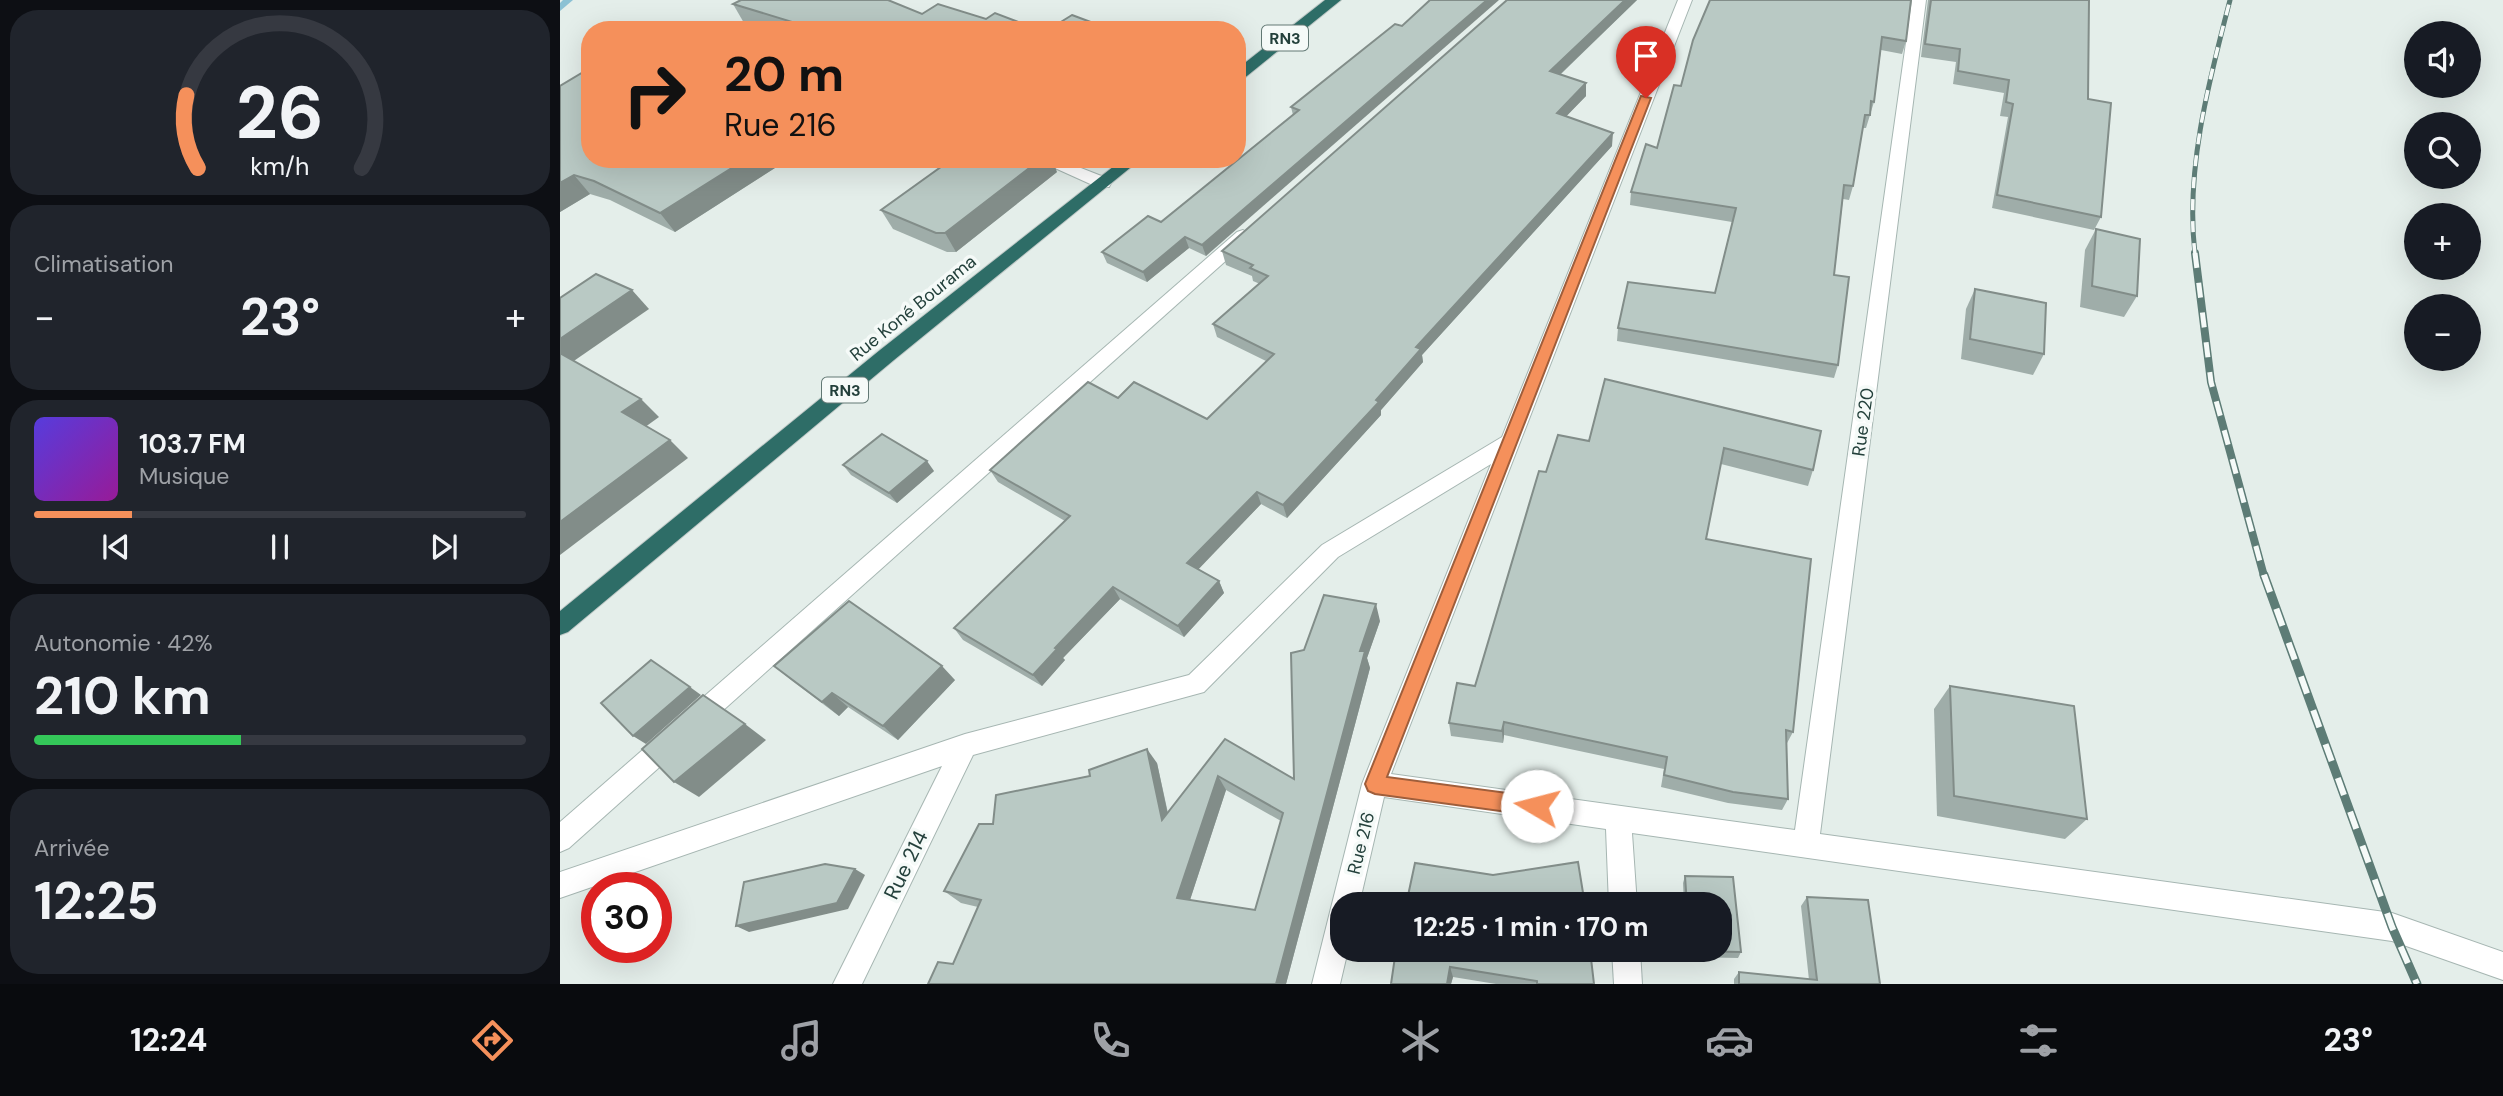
<!DOCTYPE html>
<html lang="fr">
<head>
<meta charset="utf-8">
<style>
  :root { --surface:#171b24; --page:#20242c; --text:#f1f3f6; --muted:#9ea1a6; --line:#363941; --accent:#f5905b }
  body { margin:0; font-family:"DM Sans",sans-serif; background:var(--page); color:var(--text); height:100vh; display:flex; flex-direction:column; font-size:26px; white-space:nowrap }
  * { box-sizing:border-box; margin:0 }
  p { font-size:23px; color:var(--muted) }
  .icon { flex:none; width:38px; height:38px; fill:none; stroke:currentColor; stroke-width:2; stroke-linecap:round; stroke-linejoin:round }
  .map { position:relative; flex:1; overflow:hidden }
  .side { display:flex; flex-direction:column; gap:10px; padding:10px; background:#0d0f14; width:560px }
  .side>* { flex:none }
  .top-card { position:absolute; left:21px; top:21px; width:665px; height:147px; border-radius:28px; box-shadow:0 7px 28px #0002; background:#f5905b; color:#111; overflow:hidden }
  .buttons { position:absolute; left:1844px; top:21px; display:grid; gap:14px }
  .buttons a { display:grid; place-items:center; width:77px; height:77px; border-radius:50%; background:var(--surface); box-shadow:0 7px 28px #0002; font-size:35px }
  .speed { position:absolute; left:21px; top:872px; display:flex; gap:14px; font-size:35px; font-weight:700; text-align:center }
  .speed>* { display:grid; place-content:center; width:91px; height:91px; border-radius:50%; background:var(--surface); box-shadow:0 7px 28px #0002; line-height:1 }
  .speed .limit { border:10px solid #d22; background:#fff; color:#111 }
  .pin { position:absolute; display:grid; place-items:center; width:60px; height:60px; color:#fff; margin:-72px -30px; border-radius:50% 50% 50% 0; rotate:-45deg; box-shadow:0 0 7px #0007 }
  .pin .icon { rotate:45deg }
  .me { position:absolute; width:77px; margin:-38px; rotate:278deg; stroke-linejoin:round; filter:drop-shadow(0 0 5px #0008) }
  .turn { display:flex; align-items:center; gap:24px; height:147px; padding:0 28px; font-size:32px }
  .turn .icon { width:91px; height:91px; stroke-width:2.5 }
  .turn b { display:block; font-size:49px; line-height:60px }
  .big { font-size:52px; font-weight:700; line-height:1.1 }
  .side .tile { flex:1; display:flex; flex-direction:column; justify-content:center; gap:10px; min-width:0; padding:0 24px; border-radius:28px; background:var(--page) }
  .side .dial { align-items:center; gap:0 }
  .dial svg { height:182px; overflow:visible; fill:none; stroke:var(--line); stroke-width:7; stroke-linecap:round; text-anchor:middle }
  .dial text { fill:var(--text); stroke:none }
  .song { display:flex; align-items:center; gap:21px }
  .cover { width:84px; height:84px; border-radius:10px; background:linear-gradient(135deg,hsl(250 70% 55%),hsl(300 70% 35%)) }
  .played { height:7px; border-radius:4px; background:linear-gradient(90deg,var(--accent) 20%,var(--line) 20%) }
  .keys { display:flex; justify-content:space-around; direction:ltr }
  .heat { display:flex; justify-content:space-between; align-items:center; font-size:38px; direction:ltr }
  .charge { height:10px; border-radius:5px; background:linear-gradient(90deg,#34c759 42%,var(--line) 0) }
  .trip { position:absolute; left:770px; top:892px; width:402px; height:70px; border-radius:28px; background:var(--surface); box-shadow:0 7px 28px #0002; font-weight:700; line-height:70px; text-align:center }
  .tab-bar { display:flex; height:112px; justify-content:space-around; align-items:center; background:#090b0e; color:var(--muted) }
  .tab-bar .icon { width:49px; height:49px }
  .tab-bar .on { color:var(--accent) }
  .tab-bar b { font-size:32px; color:var(--text) }
  main { display:flex; flex:1; min-height:0 }
  .map>svg:first-child { display:block }
</style>
</head>
<body>
<main>
<section class="side">
<div class="tile dial"><svg viewBox="0 0 100 80">
<path d="M14 69A42 42 0 1 1 86 69"/>
<path d="M14 69A42 42 0 0 1 9 37" stroke="#f5905b"/>
<text x="50" y="56" font-size="32" font-weight="700">26</text>
<text x="50" y="72" font-size="11">km/h</text>
</svg></div>
<div class="tile"><p>Climatisation</p>
<div class="heat"><a>−</a><b class="big">23°</b><a>+</a></div>
</div>
<div class="tile">
<div class="song"><i class="cover"></i><div><b>103.7 FM</b><p>Musique</p></div></div>
<div class="played"></div>
<div class="keys"><svg class="icon" aria-label="previous" viewBox="0 0 24 24"><path d="M18 5L8 12l10 7zM5 5v14"/></svg><svg class="icon" aria-label="pause" viewBox="0 0 24 24"><path d="M8 5v14M16 5v14"/></svg><svg class="icon" aria-label="next" viewBox="0 0 24 24"><path d="M6 5l10 7-10 7zM19 5v14"/></svg></div>
</div>
<div class="tile"><p>Autonomie · 42%</p><b class="big">210 km</b><div class="charge"></div></div>
<div class="tile"><p>Arrivée</p><b class="big">12:25</b></div>
</section>
<div class="map">
<svg width="1943" height="984" viewBox="0 0 1943 984">
  <rect width="100%" height="100%" fill="#e4eeea"/>
  <g fill="none" stroke-linecap="round" stroke-linejoin="round">
    <path fill="#8bc1d4" fill-rule="evenodd" d="M 3,0 L 13,0 L 0,11 L 0,3 Z"/>
    <defs>
      <g id="street">
        <path d="M 1118,0 L 1132,0 L 831,774 L 1235,830 L 1352,0 L 1366,0 L 1260,834 L 1832,913 L 1943,952 L 1943,980 L 1832,941 L 1072,833 L 1077,905 L 1049,905 L 1046,829 L 824,797 L 799,905 L 782,905 L 782,950 L 788,950 L 780,984 L 752,984 L 802,784 L 931,464 L 778,557 L 644,692 L 413,755 L 302,984 L 273,984 L 382,766 L 0,898 L 0,872 L 405,734 L 629,675 L 762,545 L 942,437 Z"/>
        <path d="M 475,159 L 498,159 L 549,179 L 551,183 L 549,187 L 537,187 Z"/>
        <path d="M 683,230 L 692,236 L 689,240 L 9,848 L 0,852 L 0,822 L 677,232 Z"/>
        <path d="M 1052,950 L 1080,950 L 1082,984 L 1054,984 Z"/>
      </g>
      <g id="highway">
        <path d="M 765,0 L 781,0 L 682,80 L 677,81 L 677,69 Z"/>
        <path d="M 563,159 L 581,159 L 334,360 L 8,632 L 0,635 L 0,611 L 320,350 Z"/>
      </g>
    </defs>
    <use href="#street" stroke="#a6b6b2" stroke-width="2"/>
    <use href="#highway" stroke="#c1cac8" stroke-width="2"/>
    <use href="#street" fill="#fff" fill-rule="evenodd"/>
    <use href="#highway" fill="#2e6d67" fill-rule="evenodd"/>
    <defs>
      <path id="rail-far2" d="M 1635,254 C 1625,170 1649,81 1670,0"/>
      <path id="rail-far1" d="M 1635,253 L 1651,382 L 1704,576"/>
      <path id="rail" d="M 1704,575 L 1832,927 L 1857,984"/>
    </defs>
    <use href="#rail-far2" stroke="#5d7c76" stroke-width="5"/>
    <use href="#rail-far1" stroke="#5d7c76" stroke-width="8"/>
    <use href="#rail" stroke="#5d7c76" stroke-width="9"/>
    <use href="#rail-far2" stroke="#f5faf8" stroke-width="3.5" stroke-dasharray="11" stroke-linecap="butt"/>
    <use href="#rail-far1" stroke="#f5faf8" stroke-width="5" stroke-dasharray="15" stroke-linecap="butt"/>
    <use href="#rail" stroke="#f5faf8" stroke-width="6" stroke-dasharray="18" stroke-linecap="butt"/>
  </g>
  <g fill="#9fada9" fill-rule="evenodd">
    <path d="M 947,0 L 1077,0 L 1001,74 L 1026,96 L 1006,116 L 1052,146 L 862,355 L 863,362 L 821,410 L 821,415 L 727,518 L 701,504 L 638,569 L 659,581 L 664,593 L 624,637 L 560,599 L 503,658 L 505,660 L 482,686 L 403,640 L 394,628 L 505,521 L 438,482 L 430,470 L 558,398 L 647,419 L 706,361 L 657,337 L 653,324 L 700,284 L 693,281 L 692,276 L 666,265 L 662,251 Z"/>
    <path d="M 1150,0 L 1346,41 L 1342,54 L 1321,50 L 1314,102 L 1306,128 L 1302,128 L 1293,186 L 1289,200 L 1283,199 L 1274,275 L 1278,365 L 1274,378 L 1057,341 L 1058,328 L 1155,293 L 1172,222 L 1070,205 L 1071,192 L 1097,148 L 1121,86 Z"/>
    <path d="M 1368,0 L 1529,0 L 1528,99 L 1541,217 L 1534,230 L 1432,208 L 1448,117 L 1440,116 L 1444,93 L 1393,84 L 1396,62 L 1361,57 Z"/>
    <path d="M 173,4 L 426,19 L 479,30 L 208,30 L 184,23 Z"/>
    <path d="M 835,24 L 646,256 L 629,248 L 587,282 L 547,263 L 542,252 L 601,222 L 733,115 L 731,107 Z"/>
    <path d="M 0,86 L 30,159 L 229,159 L 115,232 L 50,200 L 30,194 L 0,212 Z"/>
    <path d="M 497,172 L 396,252 L 387,252 L 333,229 L 321,210 Z"/>
    <path d="M 1536,229 L 1577,296 L 1564,317 L 1520,307 L 1525,250 Z"/>
    <path d="M 1415,289 L 1484,354 L 1473,375 L 1401,359 L 1406,309 Z"/>
    <path d="M 1045,379 L 1253,470 L 1248,486 L 1161,464 L 1146,539 L 1233,732 L 1226,745 L 1228,799 L 1222,810 L 1168,803 L 1101,787 L 1104,769 L 944,735 L 943,743 L 891,736 L 889,723 L 915,686 L 986,472 L 1029,441 Z"/>
    <path d="M 283,465 L 374,471 L 337,503 L 291,475 Z"/>
    <path d="M 820,621 L 807,658 L 810,668 L 726,984 L 368,984 L 393,964 L 418,907 L 401,903 L 384,891 L 597,763 L 608,813 L 665,739 L 734,779 L 744,650 ZM 666,790 L 721,821 L 695,910 L 630,900 Z"/>
    <path d="M 214,666 L 395,680 L 338,740 L 288,707 L 279,716 L 231,680 Z"/>
    <path d="M 1390,686 L 1527,819 L 1505,839 L 1377,816 L 1374,709 Z"/>
    <path d="M 1125,876 L 1173,877 L 1181,952 L 1178,958 L 1128,957 L 1128,950 L 1160,950 L 1160,905 L 1124,905 L 1123,883 Z"/>
    <path d="M 1247,897 L 1320,984 L 1174,984 L 1174,979 L 1179,972 L 1249,980 L 1241,906 Z"/>
    <path d="M 836,950 L 1032,950 L 1031,955 L 1034,984 L 936,984 L 893,977 L 891,984 L 831,984 Z"/>
  </g>
  <g fill="#828d89">
    <path d="M 927,0 L 939,0 L 646,256 L 642,245 Z"/>
    <path d="M 1065,0 L 1077,0 L 990,84 L 990,71 Z"/>
    <path d="M 1026,83 L 1026,96 L 997,126 L 997,113 Z"/>
    <path d="M 1053,133 L 1052,146 L 862,355 L 863,362 L 821,410 L 821,415 L 727,518 L 723,505 L 816,400 L 856,347 Z"/>
    <path d="M 186,159 L 229,159 L 115,232 L 100,213 Z"/>
    <path d="M 481,159 L 492,159 L 497,172 L 396,252 L 385,233 Z"/>
    <path d="M 14,175 L 30,194 L 0,212 L 0,183 Z"/>
    <path d="M 625,237 L 629,248 L 587,282 L 583,272 Z"/>
    <path d="M 72,290 L 89,309 L 8,365 L 0,358 L 0,339 Z"/>
    <path d="M 81,399 L 99,417 L 81,430 L 62,412 Z"/>
    <path d="M 110,440 L 128,458 L 0,555 L 0,522 Z"/>
    <path d="M 367,461 L 374,471 L 337,503 L 329,493 Z"/>
    <path d="M 697,492 L 701,504 L 633,575 L 627,563 Z"/>
    <path d="M 659,581 L 664,593 L 624,637 L 618,626 Z"/>
    <path d="M 553,587 L 560,599 L 503,658 L 505,660 L 482,686 L 473,675 L 495,648 Z"/>
    <path d="M 816,604 L 820,621 L 807,658 L 810,668 L 726,984 L 716,984 L 800,651 Z"/>
    <path d="M 382,666 L 395,680 L 338,740 L 323,726 Z"/>
    <path d="M 130,687 L 141,695 L 86,744 L 73,736 Z"/>
    <path d="M 272,693 L 288,707 L 279,716 L 262,702 Z"/>
    <path d="M 944,722 L 944,735 L 943,743 L 942,731 Z"/>
    <path d="M 185,724 L 206,740 L 139,797 L 114,782 Z"/>
    <path d="M 587,749 L 597,763 L 612,834 L 602,820 Z"/>
    <path d="M 658,776 L 666,790 L 627,909 L 617,898 Z"/>
    <path d="M 295,869 L 305,875 L 288,909 L 189,932 L 176,926 Z"/>
    <path d="M 890,967 L 893,977 L 891,984 L 887,984 Z"/>
  </g>
  <g fill="#b9c9c4" stroke="#828d89" stroke-width="2" fill-rule="evenodd">
    <path d="M 181,0 L 328,0 L 362,14 L 378,4 L 426,19 L 435,13 L 479,30 L 249,30 L 252,28 L 173,4 Z"/>
    <path d="M 870,0 L 927,0 L 642,245 L 625,237 L 583,272 L 542,252 L 588,216 L 601,222 L 739,110 L 731,107 L 835,24 L 842,26 Z"/>
    <path d="M 947,0 L 1065,0 L 990,71 L 1026,83 L 997,113 L 1053,133 L 856,347 L 861,349 L 816,400 L 819,402 L 723,505 L 697,492 L 627,563 L 659,581 L 618,626 L 553,587 L 495,648 L 497,649 L 473,675 L 394,628 L 510,516 L 430,470 L 528,382 L 558,398 L 574,382 L 647,419 L 714,354 L 653,324 L 708,276 L 690,268 L 693,265 L 662,251 Z"/>
    <path d="M 1150,0 L 1351,0 L 1346,41 L 1322,37 L 1314,102 L 1311,101 L 1310,115 L 1305,115 L 1293,186 L 1284,185 L 1274,275 L 1289,277 L 1278,365 L 1058,328 L 1068,282 L 1155,293 L 1176,208 L 1071,192 L 1086,144 L 1097,148 L 1114,85 L 1121,86 L 1133,40 Z"/>
    <path d="M 1371,0 L 1529,0 L 1528,99 L 1551,103 L 1541,217 L 1437,195 L 1453,104 L 1446,102 L 1449,80 L 1398,71 L 1400,49 L 1365,44 Z"/>
    <path d="M 512,15 L 552,30 L 488,30 Z"/>
    <path d="M 610,24 L 627,30 L 602,30 Z"/>
    <path d="M 30,68 L 30,159 L 186,159 L 100,213 L 34,181 L 14,175 L 0,183 L 0,86 Z"/>
    <path d="M 392,159 L 481,159 L 385,233 L 376,233 L 321,210 Z"/>
    <path d="M 1536,229 L 1580,239 L 1577,296 L 1532,286 Z"/>
    <path d="M 36,274 L 72,290 L 0,339 L 0,298 Z"/>
    <path d="M 1415,289 L 1486,303 L 1484,354 L 1410,339 Z"/>
    <path d="M 0,353 L 81,399 L 62,412 L 110,440 L 0,522 Z"/>
    <path d="M 1045,379 L 1261,431 L 1253,470 L 1164,448 L 1146,539 L 1251,559 L 1233,732 L 1226,730 L 1228,799 L 1173,792 L 1104,775 L 1107,757 L 944,722 L 942,731 L 889,723 L 897,683 L 915,686 L 979,471 L 986,472 L 998,435 L 1029,441 Z"/>
    <path d="M 322,434 L 367,461 L 329,493 L 283,465 Z"/>
    <path d="M 764,595 L 816,604 L 800,651 L 805,651 L 716,984 L 368,984 L 378,962 L 393,964 L 421,900 L 384,891 L 419,824 L 433,824 L 436,795 L 530,776 L 529,770 L 587,749 L 602,820 L 665,739 L 734,779 L 731,653 L 744,650 ZM 658,776 L 723,813 L 695,910 L 617,898 Z"/>
    <path d="M 289,601 L 382,666 L 323,726 L 272,693 L 262,702 L 214,666 Z"/>
    <path d="M 91,660 L 130,687 L 73,736 L 41,703 Z"/>
    <path d="M 1390,686 L 1514,706 L 1527,819 L 1394,796 Z"/>
    <path d="M 143,695 L 185,724 L 114,782 L 82,749 Z"/>
    <path d="M 1018,862 L 1025,905 L 846,905 L 855,863 L 933,875 Z"/>
    <path d="M 265,864 L 295,869 L 277,903 L 176,926 L 184,882 Z"/>
    <path d="M 1125,876 L 1173,877 L 1181,952 L 1131,951 L 1131,950 L 1160,950 L 1160,905 L 1127,905 Z"/>
    <path d="M 1247,897 L 1308,900 L 1320,984 L 1179,984 L 1179,972 L 1257,980 Z"/>
    <path d="M 836,950 L 1030,950 L 1034,984 L 977,984 L 977,981 L 890,967 L 887,984 L 831,984 Z"/>
  </g>
  <path fill="#f5905b" stroke="#9f5e3b" stroke-width="2" d="M 1081,96 L 1091,98 L 827,777 L 977,797 L 984,800 L 987,806 L 984,813 L 977,816 L 815,794 L 808,791 L 805,784 Z"/>
  <g text-anchor="middle" stroke-width="7" stroke-linejoin="round" paint-order="stroke">
    <g fill="#f5faf8" stroke="#627874" stroke-width="2">
      <rect x="702" y="25.5" width="46" height="25" rx="5"/>
      <rect x="262" y="377.5" width="46" height="25" rx="5"/>
    </g>
    <g font-size="16" font-weight="bold" fill="#23403b">
      <text x="725" y="44">RN3</text>
      <text x="285" y="396">RN3</text>
    </g>
    <g font-size="18" fill="#23403b" stroke="#f5faf8">
      <text transform="translate(353 308) rotate(-39)" y="6">Rue Koné Bourama</text>
      <text transform="translate(1303 422) rotate(-82)" y="6">Rue 220</text>
      <text transform="translate(801 843) rotate(-76)" y="6">Rue 216</text>
    </g>
    <g font-size="21" fill="#23403b" stroke="#f5faf8">
      <text transform="translate(346 865) rotate(-64)" y="7">Rue 214</text>
    </g>
  </g>
</svg>
<div class="buttons">
<a><svg class="icon" aria-label="sound" viewBox="0 0 24 24"><path d="M4 9h4l5-4v14l-5-4H4zM17 9q2 3 0 6"/></svg></a>
<a><svg class="icon" aria-label="search" viewBox="0 0 24 24"><circle cx="10" cy="10" r="6"/><path d="M15 15l6 6"/></svg></a>
<a>+</a>
<a>−</a>
</div>
<div class="speed"><div class="limit">30</div></div>
<div class="pin" style="left:1086px;top:98px;background:#d93025"><svg class="icon" aria-label="arrive" viewBox="0 0 24 24"><path d="M6 21V4h12l-3 4 3 4H6"/></svg></div>
<svg class="me" style="left:977px;top:806px" viewBox="-20 -20 40 40"><circle r="19" fill="#fff"/><path d="M0-13L10 11 0 6-10 11z" fill="#f5905b"/></svg>
<div class="trip">12:25 · 1 min · 170 m</div>
<div class="top-card">
<div class="turn"><svg class="icon" aria-label="right" viewBox="0 0 24 24"><path d="M7 20v-9h11M14 6l5 5-5 5"/></svg><div><b>20 m</b>Rue 216</div></div>
</div>
</div>
</main>
<nav class="tab-bar">
<b>12:24</b>
<svg class="icon on" aria-label="directions" viewBox="0 0 24 24"><path d="M12 3l9 9-9 9-9-9zM9 14v-3h6M13 9l2 2-2 2"/></svg>
<svg class="icon" aria-label="music" viewBox="0 0 24 24"><path d="M9 18V5l10-2v13"/><circle cx="6" cy="18" r="3"/><circle cx="16" cy="16" r="3"/></svg>
<svg class="icon" aria-label="phone" viewBox="0 0 24 24"><path d="M5 4h4l2 5-3 2q2 4 5 5l2-3 5 2v4C11 20 4 13 5 4z"/></svg>
<svg class="icon" aria-label="climate" viewBox="0 0 24 24"><path d="M12 3v18M4 7l16 10M4 17L20 7"/></svg>
<svg class="icon" aria-label="car" viewBox="0 0 24 24"><path d="M5 17H2v-5l4-1 3-4h7l3 4 3 1v5h-3M9 17h6M6 11h13"/><circle cx="7" cy="17" r="2"/><circle cx="17" cy="17" r="2"/></svg>
<svg class="icon" aria-label="filters" viewBox="0 0 24 24"><path d="M4 7h16M4 17h16"/><circle cx="9" cy="7" r="2"/><circle cx="15" cy="17" r="2"/></svg>
<b>23°</b>
</nav>
</body>
</html>
